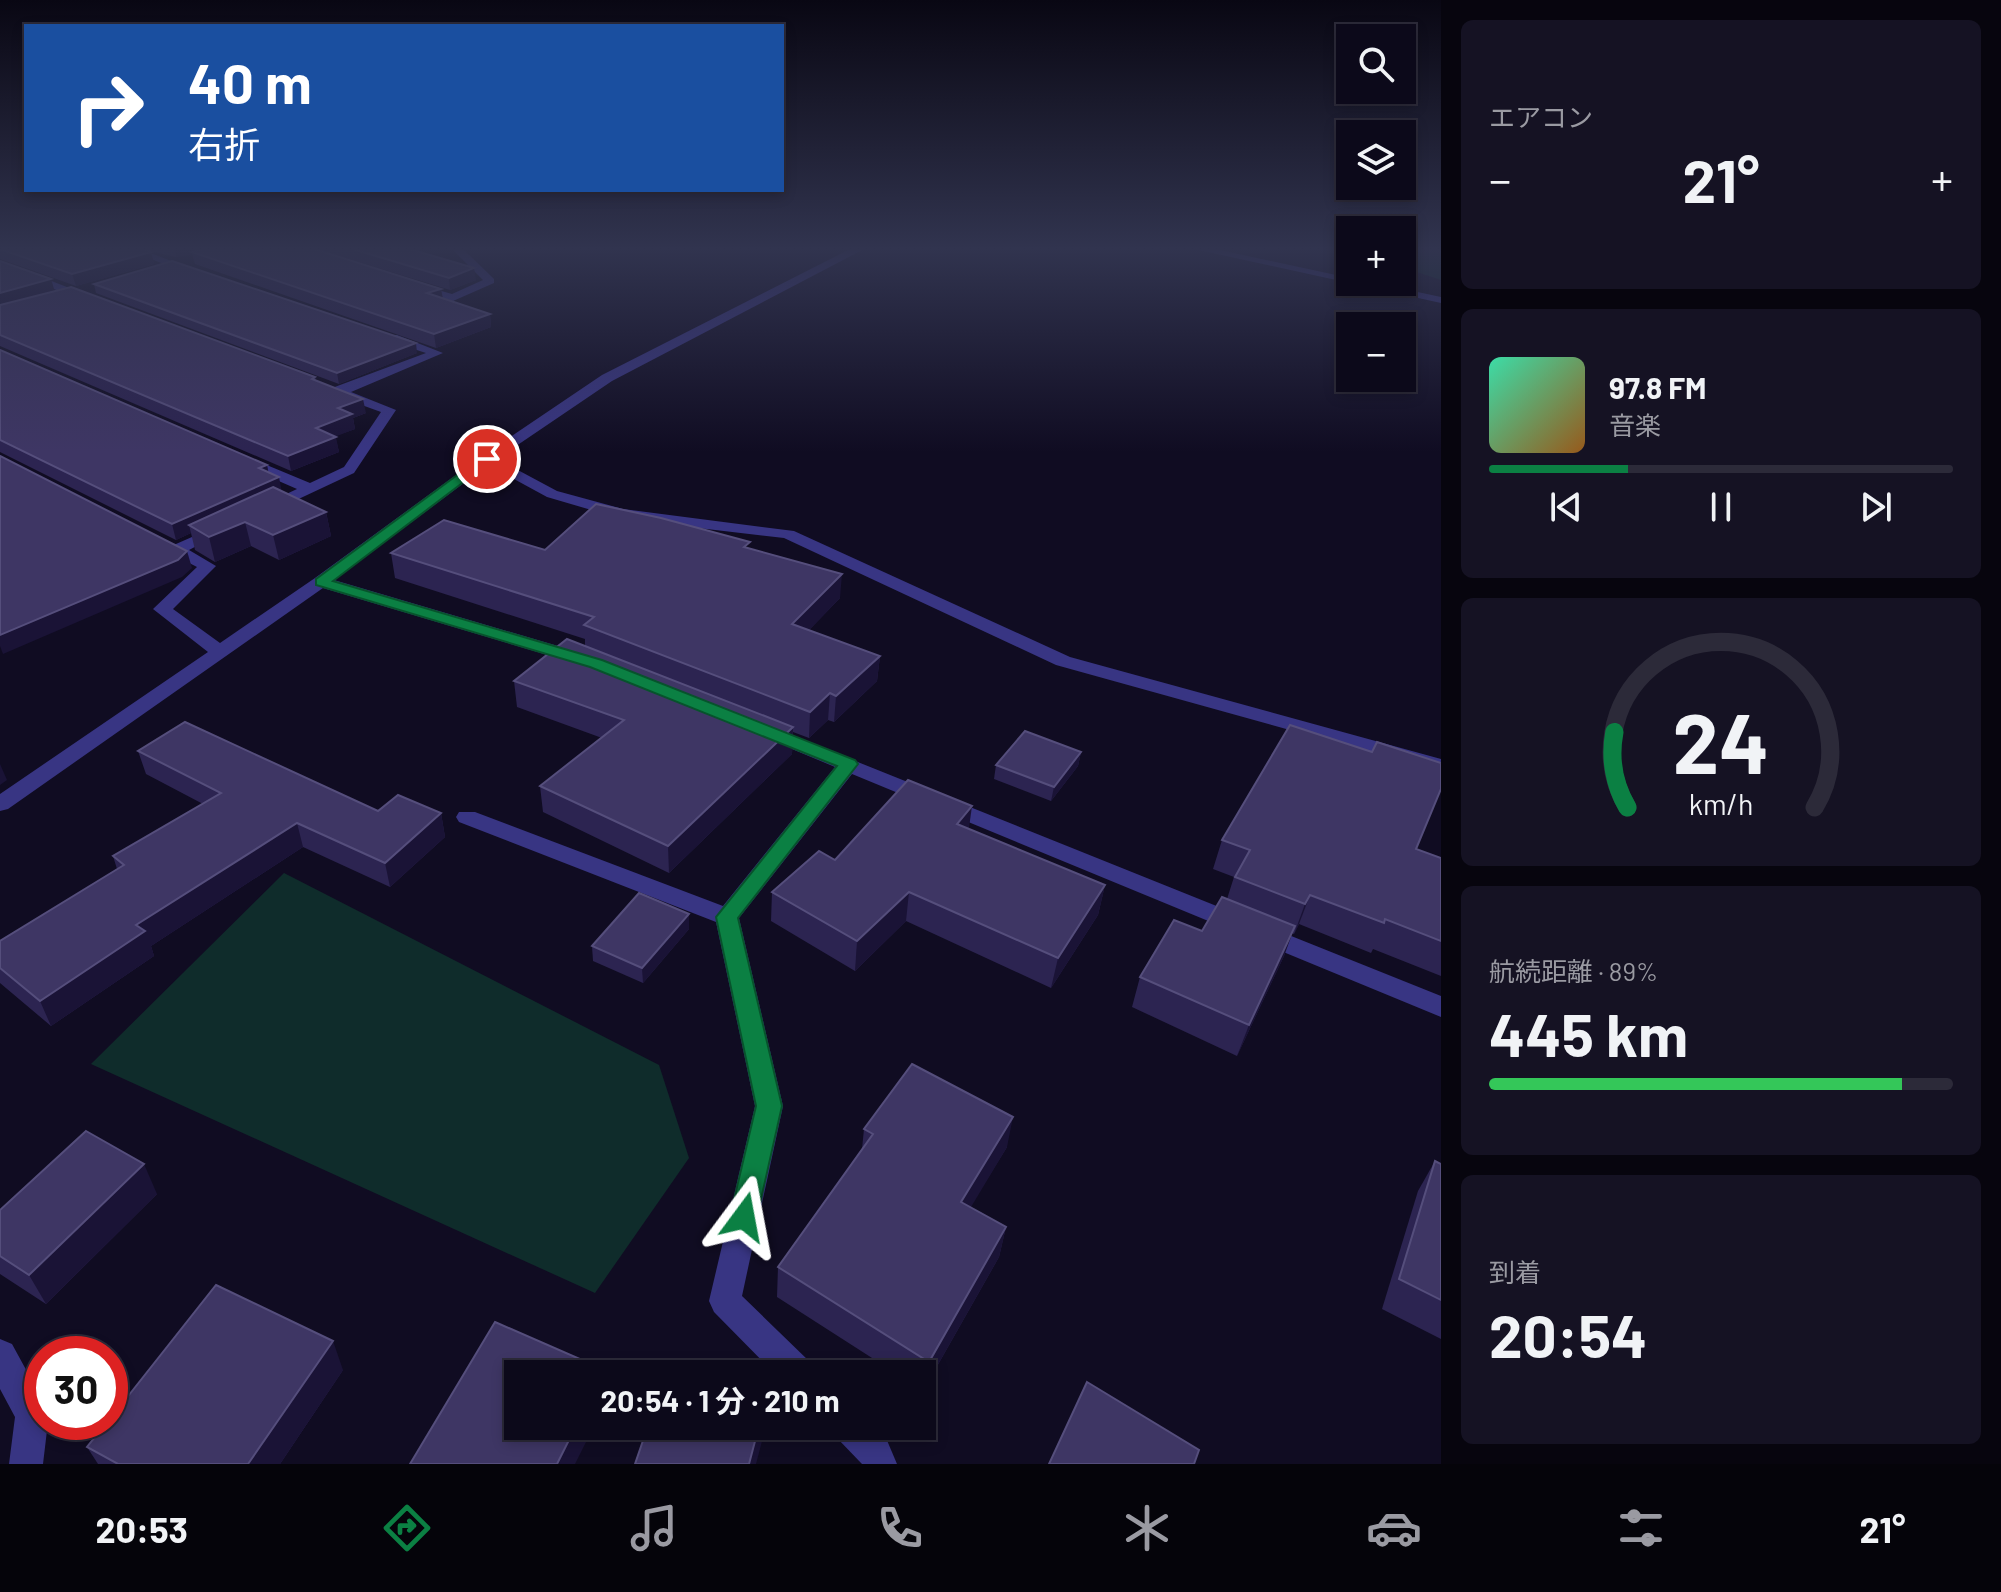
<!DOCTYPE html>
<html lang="ja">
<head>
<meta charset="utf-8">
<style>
  :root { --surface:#0c091a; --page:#151223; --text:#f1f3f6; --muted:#9a9aa2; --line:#2c2a39; --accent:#0b8043 }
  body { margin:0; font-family:Barlow,"Noto Sans JP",sans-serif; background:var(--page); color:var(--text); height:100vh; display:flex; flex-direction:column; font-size:30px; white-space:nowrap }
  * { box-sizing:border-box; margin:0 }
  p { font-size:26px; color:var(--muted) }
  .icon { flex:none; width:44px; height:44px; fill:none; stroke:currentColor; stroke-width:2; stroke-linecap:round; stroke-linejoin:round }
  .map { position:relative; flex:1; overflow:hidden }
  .side { display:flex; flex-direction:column; gap:20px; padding:20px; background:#07050e; width:560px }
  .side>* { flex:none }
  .guide { position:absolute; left:24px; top:24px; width:760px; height:168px; border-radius:0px; box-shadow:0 4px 12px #0003,0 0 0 2px var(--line); background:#1a4fa0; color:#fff; overflow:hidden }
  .fabs { position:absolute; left:1336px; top:24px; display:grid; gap:16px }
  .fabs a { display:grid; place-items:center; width:80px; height:80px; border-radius:0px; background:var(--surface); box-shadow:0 4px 12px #0003,0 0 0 2px var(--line); font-size:40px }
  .speed { position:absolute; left:24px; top:1336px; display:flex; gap:16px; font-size:40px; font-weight:700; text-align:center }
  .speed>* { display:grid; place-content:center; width:104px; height:104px; border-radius:50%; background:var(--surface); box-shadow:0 4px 12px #0003,0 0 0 2px var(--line); line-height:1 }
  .speed .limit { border:12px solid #d22; background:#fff; color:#111 }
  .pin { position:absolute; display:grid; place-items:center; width:68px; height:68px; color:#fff; margin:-34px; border:4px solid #fff; border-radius:50%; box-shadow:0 2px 8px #0007 }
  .me { position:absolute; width:88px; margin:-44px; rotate:13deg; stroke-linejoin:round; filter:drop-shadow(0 0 6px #0008) }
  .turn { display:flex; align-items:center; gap:28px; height:168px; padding:0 32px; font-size:36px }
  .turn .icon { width:104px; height:104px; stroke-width:2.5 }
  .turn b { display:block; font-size:56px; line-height:68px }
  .big { font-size:60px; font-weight:700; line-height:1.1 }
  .side .widget { flex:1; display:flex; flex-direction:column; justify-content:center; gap:12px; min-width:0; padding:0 28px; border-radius:12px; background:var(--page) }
  .side .dial { align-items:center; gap:0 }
  .dial svg { height:208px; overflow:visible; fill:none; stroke:var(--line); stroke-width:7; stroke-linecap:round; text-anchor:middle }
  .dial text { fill:var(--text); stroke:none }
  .song { display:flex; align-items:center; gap:24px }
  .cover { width:96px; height:96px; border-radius:12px; background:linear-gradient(135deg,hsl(160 70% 55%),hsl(30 70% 35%)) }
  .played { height:8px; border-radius:4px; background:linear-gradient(90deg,var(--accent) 30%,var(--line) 30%) }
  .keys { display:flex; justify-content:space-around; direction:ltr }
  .heat { display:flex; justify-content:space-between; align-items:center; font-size:44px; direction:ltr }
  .charge { height:12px; border-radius:6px; background:linear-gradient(90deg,#34c759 89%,var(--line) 0) }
  .trip { position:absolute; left:504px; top:1360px; width:432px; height:80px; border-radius:0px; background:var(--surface); box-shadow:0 4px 12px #0003,0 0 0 2px var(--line); font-weight:700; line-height:80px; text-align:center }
  .menu { display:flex; height:128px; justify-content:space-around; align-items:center; background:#05040a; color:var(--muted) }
  .menu .icon { width:56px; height:56px }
  .menu .on { color:var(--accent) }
  .menu b { font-size:36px; color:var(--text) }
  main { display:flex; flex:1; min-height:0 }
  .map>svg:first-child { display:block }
</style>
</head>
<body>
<main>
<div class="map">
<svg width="1441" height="1464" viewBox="0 0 1441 1464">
  <rect width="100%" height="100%" fill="#100c22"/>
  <g fill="#0f2c2b">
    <path d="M 1402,247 L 1441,247 L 1441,280 L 1402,267 Z"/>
    <path d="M 284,873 L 659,1065 L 689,1158 L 595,1293 L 91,1064 Z"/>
  </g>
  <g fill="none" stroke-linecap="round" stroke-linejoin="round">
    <g fill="#383583" fill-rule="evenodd">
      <path d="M 119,247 L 135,247 L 197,271 L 188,273 Z"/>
      <path d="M 450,247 L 461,247 L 494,279 L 494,283 L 453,301 L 413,289 L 412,287 L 417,284 L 452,294 L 483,280 Z"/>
      <path d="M 854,247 L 868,247 L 612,381 L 497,459 L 557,491 L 623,509 L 794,531 L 1070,657 L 1441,759 L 1441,772 L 1056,665 L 784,538 L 622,519 L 547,497 L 488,465 L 334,580 L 585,654 L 587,658 L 585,662 L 571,662 L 323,588 L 8,809 L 0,811 L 0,794 L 208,652 L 153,609 L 197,567 L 162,549 L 162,543 L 176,544 L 217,526 L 225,531 L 189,550 L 216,566 L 173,609 L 220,643 L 315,578 L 482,456 L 602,375 Z"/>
      <path d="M 1185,247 L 1206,247 L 1350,278 L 1350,282 L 1371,282 L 1441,297 L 1441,303 Z"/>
      <path d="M 0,261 L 90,296 L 92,298 L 82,300 L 0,268 Z"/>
      <path d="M 389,335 L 397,335 L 443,353 L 351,392 L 396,410 L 354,473 L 273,511 L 263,511 L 263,505 L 297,489 L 240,464 L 240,458 L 250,458 L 310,483 L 344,467 L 381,412 L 334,395 L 330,391 L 332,388 L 426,353 L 389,341 Z"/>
      <path d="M 768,726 L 1441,996 L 1441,1017 L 852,774 L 739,918 L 783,1106 L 742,1296 L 810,1362 L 815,1374 L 775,1374 L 714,1312 L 709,1301 L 755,1106 L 716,922 L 459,822 L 456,817 L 459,812 L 475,812 L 723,906 L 835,767 L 761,736 L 758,732 Z"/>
      <path d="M 0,1339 L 12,1344 L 42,1399 L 42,1422 L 48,1422 L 43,1464 L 9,1464 L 15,1417 L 0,1389 Z"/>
      <path d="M 832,1426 L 874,1426 L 886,1438 L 897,1464 L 862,1464 L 837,1438 Z"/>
    </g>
  </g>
  <g fill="#2c2451">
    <path d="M 0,247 L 308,247 L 441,289 L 443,298 L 490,314 L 491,327 L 436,348 L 195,264 L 192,254 L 176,257 L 149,251 L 151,252 L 154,264 L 76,286 L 0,259 Z"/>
    <path d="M 310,247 L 409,247 L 406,248 L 476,280 L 450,290 Z"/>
    <path d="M 0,261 L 55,291 L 315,377 L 316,380 L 366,413 L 353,418 L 355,429 L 335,436 L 339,452 L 291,471 L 0,346 Z"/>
    <path d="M 94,284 L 417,353 L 339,384 L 96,293 Z"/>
    <path d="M 0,350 L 267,465 L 268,472 L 282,492 L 326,512 L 331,536 L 279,560 L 251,546 L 215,562 L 195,550 L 191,533 L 176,540 L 0,452 Z"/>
    <path d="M 749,548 L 840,598 L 809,630 L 880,656 L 877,681 L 834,722 L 828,720 L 809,738 L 793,732 L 792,754 L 669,873 L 543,812 L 540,786 L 602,738 L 517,707 L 514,681 L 585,646 L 585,639 L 395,578 L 391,553 Z"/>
    <path d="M 138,751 L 378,811 L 441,813 L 445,837 L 390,887 L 303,847 L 151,946 L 154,956 L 51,1026 L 0,983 L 0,941 L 117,869 L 113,856 L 203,804 L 146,774 Z"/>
    <path d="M 1081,752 L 1078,766 L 1051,801 L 994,779 L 996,765 Z"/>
    <path d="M 969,829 L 1105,885 L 1098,915 L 1051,988 L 906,921 L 855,971 L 771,921 L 772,892 Z"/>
    <path d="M 1222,840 L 1416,849 L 1441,858 L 1441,976 L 1373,949 L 1371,953 L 1299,924 L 1294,934 L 1292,933 L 1284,956 L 1237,1056 L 1132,1007 L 1140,977 L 1202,931 L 1227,899 L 1234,877 L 1213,869 Z"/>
    <path d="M 689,914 L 689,929 L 643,983 L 593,961 L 592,946 Z"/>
    <path d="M 864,1129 L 1007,1147 L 970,1207 L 1006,1227 L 999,1257 L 923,1391 L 922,1390 L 922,1374 L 897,1374 L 777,1297 L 778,1267 L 862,1149 Z"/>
    <path d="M 1435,1161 L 1441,1164 L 1441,1339 L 1382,1309 L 1418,1191 Z"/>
    <path d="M 157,1194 L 46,1304 L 0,1274 L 0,1210 Z"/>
    <path d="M 343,1370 L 280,1464 L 98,1464 L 87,1447 Z"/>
  </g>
  <g fill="#1a1336">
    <path d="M 174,247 L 222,247 L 192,252 L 192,254 L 176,257 Z"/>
    <path d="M 151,252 L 154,264 L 76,286 L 72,274 Z"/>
    <path d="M 474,268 L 476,280 L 450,290 L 449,278 Z"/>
    <path d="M 51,279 L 55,292 L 0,307 L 0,293 Z"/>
    <path d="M 441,289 L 443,301 L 427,293 Z"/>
    <path d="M 490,314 L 491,327 L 436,348 L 434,334 Z"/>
    <path d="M 416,343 L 417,353 L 339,384 L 337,373 Z"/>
    <path d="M 363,399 L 366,413 L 353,418 L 355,429 L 319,443 L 316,428 L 338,408 Z"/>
    <path d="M 336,437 L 339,452 L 291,471 L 288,456 Z"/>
    <path d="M 267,465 L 270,480 L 259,468 Z"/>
    <path d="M 279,477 L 282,493 L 189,525 L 191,533 L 176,540 L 172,524 Z"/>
    <path d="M 326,512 L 331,536 L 279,560 L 273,535 Z"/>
    <path d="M 245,522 L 251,546 L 215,562 L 209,537 Z"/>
    <path d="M 187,551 L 192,568 L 182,577 L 3,654 L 0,646 L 0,635 Z"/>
    <path d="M 842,574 L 840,598 L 791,649 L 792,624 Z"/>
    <path d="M 880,656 L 877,681 L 834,722 L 836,696 Z"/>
    <path d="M 830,693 L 828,720 L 809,738 L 810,712 Z"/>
    <path d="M 793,727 L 792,754 L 669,873 L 668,846 Z"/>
    <path d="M 1081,752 L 1078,766 L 1051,801 L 1054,787 Z"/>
    <path d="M 0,764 L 7,780 L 0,785 Z"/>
    <path d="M 972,806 L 968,835 L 957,824 Z"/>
    <path d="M 441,813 L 445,837 L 390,887 L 385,863 Z"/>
    <path d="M 297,823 L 303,847 L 151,946 L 154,956 L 51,1026 L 40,1001 L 136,925 Z"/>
    <path d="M 1105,885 L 1098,915 L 1051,988 L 1058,958 Z"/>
    <path d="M 909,892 L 906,921 L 855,971 L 857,941 Z"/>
    <path d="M 1310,895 L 1299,924 L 1294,934 L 1305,904 Z"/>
    <path d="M 689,914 L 689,929 L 643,983 L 642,968 Z"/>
    <path d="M 1295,926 L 1284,956 L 1237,1056 L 1249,1025 Z"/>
    <path d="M 1013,1117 L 1007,1147 L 956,1232 L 961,1202 Z"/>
    <path d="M 144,1164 L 157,1194 L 46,1304 L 29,1275 Z"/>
    <path d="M 1006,1227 L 999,1257 L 923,1391 L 929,1362 Z"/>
    <path d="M 333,1341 L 343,1370 L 280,1464 L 248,1464 Z"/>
    <path d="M 576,1426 L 594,1426 L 575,1464 L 557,1464 Z"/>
    <path d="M 759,1426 L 766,1426 L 756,1464 L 749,1464 Z"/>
  </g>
  <g fill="#3e3664" stroke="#554e7c" stroke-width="2">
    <path d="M 0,247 L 140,247 L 151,252 L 72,274 L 0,249 Z"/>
    <path d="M 208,247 L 308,247 L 441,289 L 427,293 L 490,314 L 434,334 L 192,252 Z"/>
    <path d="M 346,247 L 403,247 L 474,268 L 449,278 Z"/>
    <path d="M 0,261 L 51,279 L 0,293 Z"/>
    <path d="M 172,261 L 416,343 L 337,373 L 94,284 Z"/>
    <path d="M 71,287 L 315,377 L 312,379 L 363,399 L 338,408 L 352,414 L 316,428 L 336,437 L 288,456 L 0,335 L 0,305 Z"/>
    <path d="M 0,350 L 267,465 L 259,468 L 279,477 L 172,524 L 0,440 Z"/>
    <path d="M 0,456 L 187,551 L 178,560 L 0,635 Z"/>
    <path d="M 273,487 L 326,512 L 273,535 L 245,522 L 209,537 L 189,525 Z"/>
    <path d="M 596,504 L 661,518 L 750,542 L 744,547 L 842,574 L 792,624 L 880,656 L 836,696 L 830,693 L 810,712 L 584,625 L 594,617 L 391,553 L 444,520 L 545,550 Z"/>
    <path d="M 567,639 L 793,727 L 668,846 L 540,786 L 624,720 L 514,681 Z"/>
    <path d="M 185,722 L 378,811 L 398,795 L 441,813 L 385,863 L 297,823 L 136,925 L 145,931 L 40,1001 L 0,968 L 0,941 L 124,865 L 113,856 L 221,793 L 138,751 Z"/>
    <path d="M 1290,725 L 1372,752 L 1377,742 L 1441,763 L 1441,789 L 1416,849 L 1441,858 L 1441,941 L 1385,919 L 1384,923 L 1310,895 L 1305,904 L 1235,877 L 1250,850 L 1222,840 Z"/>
    <path d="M 1025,731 L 1081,752 L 1054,787 L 996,765 Z"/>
    <path d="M 908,780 L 972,806 L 957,824 L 1105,885 L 1058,958 L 909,892 L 857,941 L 772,892 L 819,851 L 835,860 Z"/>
    <path d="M 639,893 L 689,914 L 642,968 L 592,946 Z"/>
    <path d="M 1222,897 L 1295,926 L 1249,1025 L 1140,977 L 1174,920 L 1202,931 Z"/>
    <path d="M 912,1064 L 1013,1117 L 961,1202 L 1006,1227 L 929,1362 L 778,1267 L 873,1134 L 864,1129 Z"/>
    <path d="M 86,1131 L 144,1164 L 29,1275 L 0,1256 L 0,1210 Z"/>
    <path d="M 1435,1161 L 1441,1164 L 1441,1300 L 1399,1279 Z"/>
    <path d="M 216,1285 L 333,1341 L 248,1464 L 118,1464 L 87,1447 L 107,1422 L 110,1422 L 110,1419 Z"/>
    <path d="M 495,1322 L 605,1370 L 603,1374 L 518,1374 L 518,1426 L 576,1426 L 557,1464 L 410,1464 Z"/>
    <path d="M 670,1361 L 714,1374 L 666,1374 Z"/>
    <path d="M 1087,1382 L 1199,1450 L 1194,1464 L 1049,1464 Z"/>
    <path d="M 648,1426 L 759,1426 L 749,1464 L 635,1464 Z"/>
  </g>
  <linearGradient id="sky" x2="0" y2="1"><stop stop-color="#090713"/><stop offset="0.55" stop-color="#31344f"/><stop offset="1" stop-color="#31344f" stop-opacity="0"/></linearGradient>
  <rect width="1441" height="452" fill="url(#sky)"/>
  <path fill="#0b8043" stroke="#07532c" stroke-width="2" d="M 483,456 L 494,459 L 333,581 L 602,660 L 855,760 L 858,764 L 738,918 L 782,1106 L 757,1217 L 753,1226 L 744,1230 L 734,1226 L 730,1217 L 756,1106 L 716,917 L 837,766 L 590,667 L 316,585 L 316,579 Z"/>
</svg>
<div class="fabs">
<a><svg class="icon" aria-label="search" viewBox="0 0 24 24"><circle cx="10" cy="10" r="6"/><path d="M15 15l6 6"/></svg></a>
<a><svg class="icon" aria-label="layers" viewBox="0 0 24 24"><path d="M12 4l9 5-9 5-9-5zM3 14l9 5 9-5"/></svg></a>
<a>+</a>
<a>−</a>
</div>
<div class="speed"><div class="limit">30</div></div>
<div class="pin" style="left:487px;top:459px;background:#d93025"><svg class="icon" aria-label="arrive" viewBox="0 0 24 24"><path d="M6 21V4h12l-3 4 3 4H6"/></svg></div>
<svg class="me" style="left:744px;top:1217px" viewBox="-20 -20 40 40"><path d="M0-17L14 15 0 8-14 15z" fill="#0b8043" stroke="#fff" stroke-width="4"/></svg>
<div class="trip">20:54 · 1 分 · 210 m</div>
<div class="guide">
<div class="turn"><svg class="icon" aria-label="right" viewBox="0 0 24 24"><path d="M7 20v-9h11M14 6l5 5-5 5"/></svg><div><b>40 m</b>右折</div></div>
</div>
</div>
<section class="side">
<div class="widget"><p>エアコン</p>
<div class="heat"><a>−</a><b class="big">21°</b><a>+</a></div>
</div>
<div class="widget">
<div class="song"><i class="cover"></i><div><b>97.8 FM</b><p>音楽</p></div></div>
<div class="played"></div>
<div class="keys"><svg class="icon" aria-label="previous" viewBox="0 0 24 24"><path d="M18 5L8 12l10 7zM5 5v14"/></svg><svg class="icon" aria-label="pause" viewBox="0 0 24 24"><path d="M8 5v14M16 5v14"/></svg><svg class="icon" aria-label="next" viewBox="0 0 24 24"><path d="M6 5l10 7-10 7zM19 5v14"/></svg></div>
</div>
<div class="widget dial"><svg viewBox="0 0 100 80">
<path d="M14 69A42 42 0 1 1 86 69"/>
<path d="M14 69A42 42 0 0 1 9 40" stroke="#0b8043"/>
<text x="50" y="56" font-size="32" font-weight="700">24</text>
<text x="50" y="72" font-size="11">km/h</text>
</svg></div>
<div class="widget"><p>航続距離 · 89%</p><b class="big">445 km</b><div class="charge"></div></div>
<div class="widget"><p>到着</p><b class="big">20:54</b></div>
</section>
</main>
<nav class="menu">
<b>20:53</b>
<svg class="icon on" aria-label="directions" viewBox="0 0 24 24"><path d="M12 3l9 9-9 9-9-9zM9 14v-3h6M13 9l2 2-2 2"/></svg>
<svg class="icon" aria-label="music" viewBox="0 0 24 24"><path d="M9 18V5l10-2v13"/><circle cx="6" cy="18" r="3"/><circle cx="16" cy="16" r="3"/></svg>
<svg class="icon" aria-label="phone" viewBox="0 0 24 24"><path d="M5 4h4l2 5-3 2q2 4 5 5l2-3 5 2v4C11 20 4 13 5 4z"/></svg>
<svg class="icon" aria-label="climate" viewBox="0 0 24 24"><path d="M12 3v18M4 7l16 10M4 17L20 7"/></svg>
<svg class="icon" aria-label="car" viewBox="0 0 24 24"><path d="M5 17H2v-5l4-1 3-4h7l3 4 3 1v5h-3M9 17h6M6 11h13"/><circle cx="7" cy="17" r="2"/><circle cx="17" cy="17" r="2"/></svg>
<svg class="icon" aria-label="filters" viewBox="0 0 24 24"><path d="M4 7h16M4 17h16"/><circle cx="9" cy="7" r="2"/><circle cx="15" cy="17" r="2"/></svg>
<b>21°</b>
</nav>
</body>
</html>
